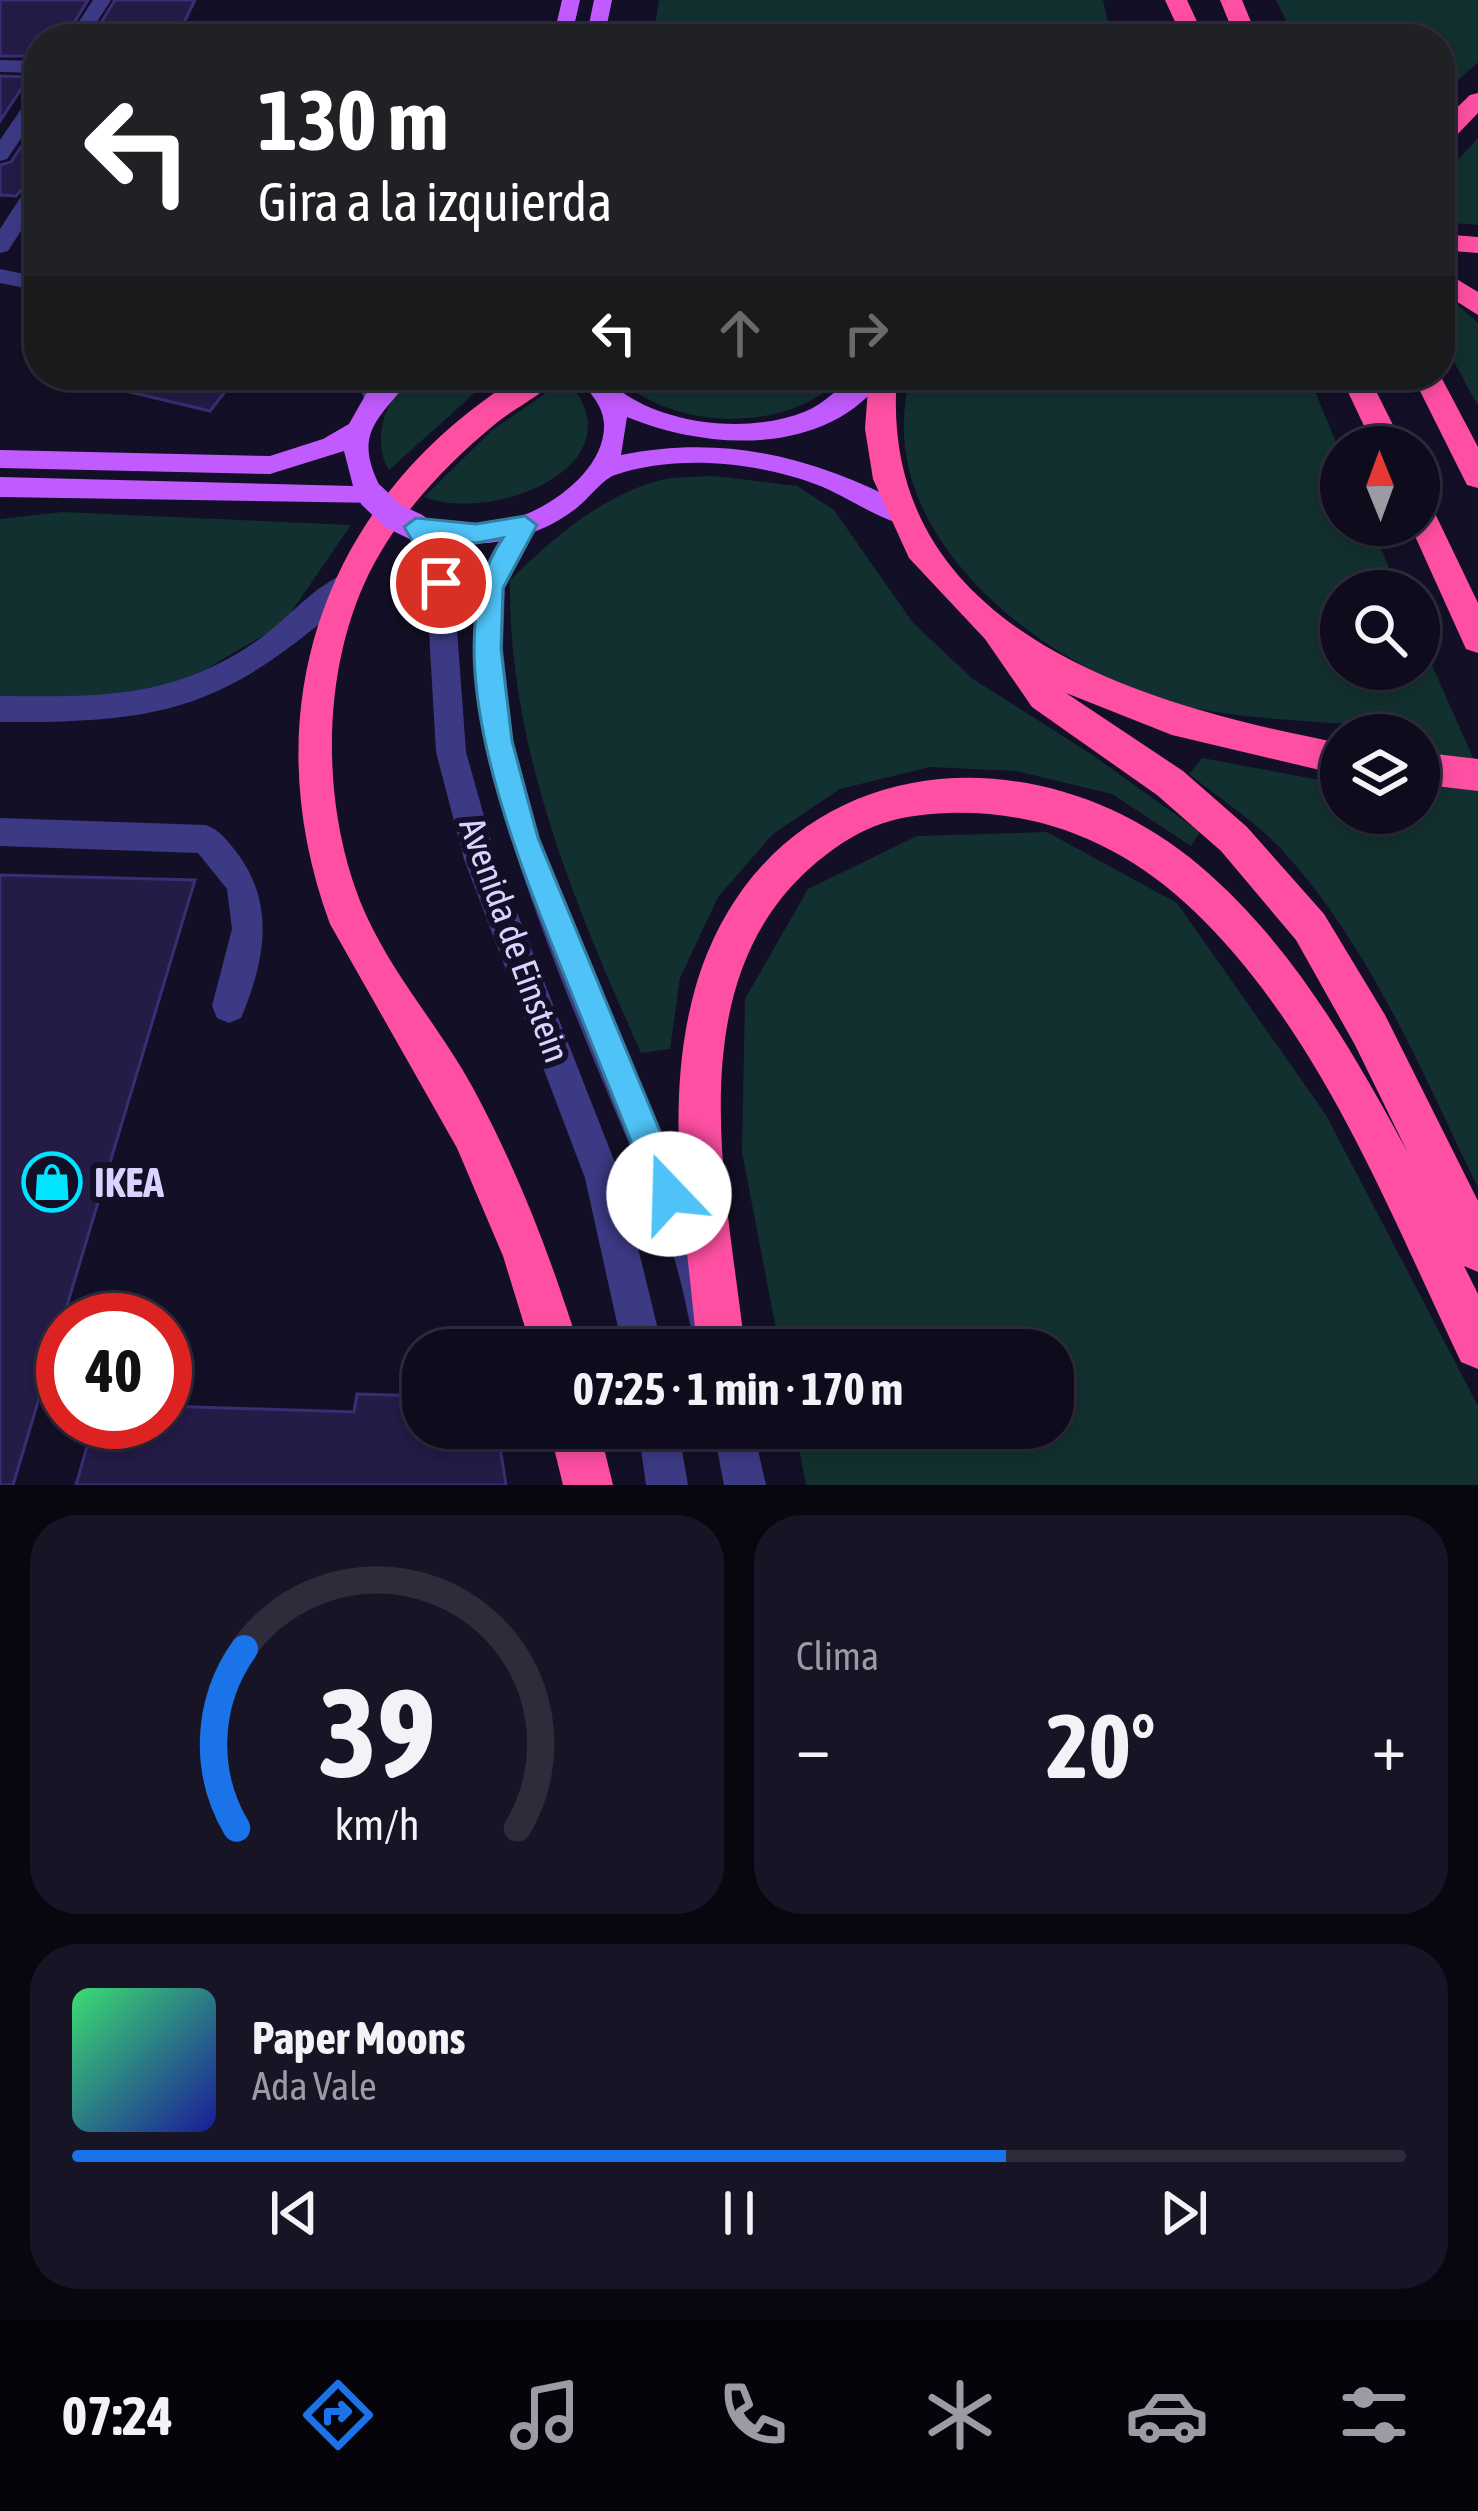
<!DOCTYPE html>
<html lang="es">
<head>
<meta charset="utf-8">
<style>
  :root { --surface:#0e0b1c; --page:#171425; --text:#f1f3f6; --muted:#9b9ba3; --line:#2e2b3b; --accent:#1a73e8 }
  body { margin:0; font-family:"Asap Condensed",sans-serif; background:var(--page); color:var(--text); height:100vh; display:flex; flex-direction:column; font-size:45px; white-space:nowrap }
  * { box-sizing:border-box; margin:0 }
  p { font-size:39px; color:var(--muted) }
  .icon { flex:none; width:66px; height:66px; fill:none; stroke:currentColor; stroke-width:2; stroke-linecap:round; stroke-linejoin:round }
  .map { position:relative; height:1485px; overflow:hidden }
  .details { display:flex; flex-direction:column; gap:30px; padding:30px; background:#08060f; flex:1 }
  .details>* { flex:none }
  .top-card { position:absolute; left:24px; top:24px; width:1431px; height:366px; border-radius:48px; box-shadow:0 6px 18px #0003,0 0 0 3px var(--line); background:#202124; color:#fff; overflow:hidden }
  .needle { width:78px; rotate:359deg }
  .fabs { position:absolute; left:1320px; top:426px; display:grid; gap:24px }
  .fabs a { display:grid; place-items:center; width:120px; height:120px; border-radius:50%; background:var(--surface); box-shadow:0 6px 18px #0003,0 0 0 3px var(--line); font-size:60px }
  .speed { position:absolute; left:36px; top:1293px; display:flex; gap:24px; font-size:60px; font-weight:700; text-align:center }
  .speed>* { display:grid; place-content:center; width:156px; height:156px; border-radius:50%; background:var(--surface); box-shadow:0 6px 18px #0003,0 0 0 3px var(--line); line-height:1 }
  .speed .limit { border:18px solid #d22; background:#fff; color:#111 }
  .pin { position:absolute; display:grid; place-items:center; width:102px; height:102px; color:#fff; margin:-51px; border:6px solid #fff; border-radius:50%; box-shadow:0 3px 12px #0007 }
  .me { position:absolute; width:132px; margin:-66px; rotate:339deg; stroke-linejoin:round; filter:drop-shadow(0 0 9px #0008) }
  .turn { display:flex; align-items:center; gap:42px; height:252px; padding:0 36px; font-size:54px }
  .turn .icon { width:156px; height:156px; stroke-width:2.5 }
  .turn b { display:block; font-size:84px; line-height:102px }
  .lanes { display:flex; align-items:center; height:114px; padding:0 36px; background:#0003; justify-content:center; gap:60px; direction:ltr }
  .lanes .off { opacity:.35 }
  .big { font-size:90px; font-weight:700; line-height:1.1 }
  .details .tile { flex:1; display:flex; flex-direction:column; justify-content:center; gap:18px; min-width:0; padding:0 42px; border-radius:48px; background:var(--page) }
  .details .dial { align-items:center; gap:0 }
  .dial svg { height:312px; overflow:visible; fill:none; stroke:var(--line); stroke-width:7; stroke-linecap:round; text-anchor:middle }
  .dial text { fill:var(--text); stroke:none }
  .song { display:flex; align-items:center; gap:36px }
  .cover { width:144px; height:144px; border-radius:18px; background:linear-gradient(135deg,hsl(140 70% 55%),hsl(240 70% 35%)) }
  .played { height:12px; border-radius:6px; background:linear-gradient(90deg,var(--accent) 70%,var(--line) 70%) }
  .keys { display:flex; justify-content:space-around; direction:ltr }
  .heat { display:flex; justify-content:space-between; align-items:center; font-size:66px; direction:ltr }
  .details .tiles { flex:1; display:grid; gap:30px; grid-template-columns:1fr 1fr }
  .tile:last-child { grid-column:span 2 }
  .trip { position:absolute; left:402px; top:1329px; width:672px; height:120px; border-radius:48px; background:var(--surface); box-shadow:0 6px 18px #0003,0 0 0 3px var(--line); font-weight:700; line-height:120px; text-align:center }
  .menu { display:flex; height:192px; justify-content:space-around; align-items:center; background:#06040b; color:var(--muted) }
  .menu .icon { width:84px; height:84px }
  .menu .active { color:var(--accent) }
  .menu b { font-size:54px; color:var(--text) }
  .map>svg:first-child { display:block }
</style>
</head>
<body>
<div class="map">
<svg width="1478" height="1485" viewBox="0 0 1478 1485">
  <rect width="100%" height="100%" fill="#130f26"/>
  <g fill="#12302f">
    <path d="M 659,0 L 1103,0 L 1112,39 L 653,39 Z"/>
    <path d="M 1276,0 L 1478,0 L 1478,62 L 1440,97 L 1440,39 L 1295,39 Z"/>
    <path d="M 1478,138 L 1478,225 L 1440,222 L 1440,179 Z"/>
    <path d="M 1440,289 L 1478,323 L 1478,406 L 1440,336 Z"/>
    <path d="M 502,375 L 478,390 L 389,470 C 370,439 386,386 425,375 C 446,369 479,375 502,375 Z"/>
    <path d="M 615,375 L 844,375 C 790,435 670,432 615,375 Z"/>
    <path d="M 911,375 L 1308,375 L 1341,454 L 1341,525 L 1371,525 L 1399,591 L 1341,591 L 1341,669 L 1419,669 L 1419,636 L 1478,769 L 1478,1188 C 1422,1072 1370,946 1282,850 C 1256,822 1219,798 1189,774 L 1202,758 L 1341,784 L 1341,813 L 1419,813 L 1419,735 L 1388,735 L 1385,727 C 1323,721 1256,721 1194,708 C 1054,678 864,537 911,375 Z"/>
    <path d="M 566,379 C 644,464 495,524 424,497 L 491,431 Z"/>
    <path d="M 714,476 L 797,486 L 834,510 L 913,623 L 973,679 L 1091,754 L 1200,832 L 1191,846 L 1112,794 L 1016,771 L 930,767 L 840,789 L 773,834 L 718,897 L 680,978 L 670,1049 L 641,1053 C 574,903 508,747 510,580 C 552,539 600,497 657,481 C 674,476 696,477 714,476 Z"/>
    <path d="M 62,512 L 351,525 L 283,624 L 203,671 L 146,693 L 77,700 L 0,699 L 0,519 Z"/>
    <path d="M 1047,832 L 1177,903 L 1326,1115 L 1478,1406 L 1478,1485 L 806,1485 L 795,1428 L 1053,1428 L 1053,1350 L 780,1350 L 742,1152 L 745,999 L 808,889 L 917,836 Z"/>
  </g>
  <g fill="#241b47" stroke="#3b2d73" stroke-width="3">
    <path d="M 0,0 L 88,0 L 64,39 L 39,39 L 39,56 L 0,56 Z"/>
    <path d="M 115,0 L 195,0 L 176,39 L 91,39 Z"/>
    <path d="M 0,76 L 29,77 L 0,121 Z"/>
    <path d="M 23,144 L 39,144 L 39,187 L 23,188 L 16,196 L 0,195 L 0,165 L 11,162 Z"/>
    <path d="M 110,375 L 238,375 L 210,411 L 109,387 Z"/>
    <path d="M 0,875 L 195,880 L 13,1485 L 0,1485 Z"/>
    <path d="M 357,1394 L 423,1396 L 423,1428 L 497,1428 L 506,1485 L 76,1485 L 94,1422 L 165,1422 L 165,1406 L 354,1412 Z"/>
  </g>
  <g fill="none" stroke-linecap="round" stroke-linejoin="round">
    <g fill="#3d3a85" fill-rule="evenodd">
      <path d="M 93,0 L 111,0 L 86,39 L 68,39 Z"/>
      <path d="M 0,60 L 39,61 L 39,73 L 0,72 Z"/>
      <path d="M 39,91 L 39,112 L 7,159 L 0,161 L 0,140 L 32,93 Z"/>
      <path d="M 32,190 L 39,192 L 39,203 L 8,251 L 0,253 L 0,229 L 24,192 Z"/>
      <path d="M 0,269 L 39,277 L 39,291 L 0,283 Z"/>
      <path d="M 353,375 L 377,375 L 388,398 L 385,404 L 367,404 Z"/>
      <path d="M 525,515 L 538,525 L 505,588 L 503,649 L 513,741 L 540,838 L 711,1255 L 736,1350 L 696,1350 C 688,1318 683,1284 672,1252 C 619,1098 406,692 495,547 C 503,535 511,519 525,515 Z"/>
      <path d="M 416,517 L 425,520 L 452,562 L 466,752 L 496,859 L 621,1178 L 663,1350 L 623,1350 L 585,1178 L 464,859 L 436,752 L 425,563 L 403,527 Z"/>
      <path d="M 347,573 L 361,584 L 357,592 C 226,707 172,723 0,722 L 0,696 C 100,697 173,699 258,640 C 286,621 315,584 347,573 Z"/>
      <path d="M 0,818 L 206,825 C 219,830 225,838 234,849 C 276,901 266,959 241,1018 L 229,1023 L 217,1018 L 212,1006 L 232,929 L 227,889 L 198,853 L 0,846 Z"/>
      <path d="M 638,1428 L 678,1428 L 688,1485 L 646,1485 Z"/>
      <path d="M 713,1428 L 753,1428 L 766,1485 L 724,1485 Z"/>
    </g>
    <g fill="#c25bff" fill-rule="evenodd">
      <path d="M 562,0 L 580,0 L 571,39 L 553,39 Z"/>
      <path d="M 594,0 L 612,0 L 604,39 L 586,39 Z"/>
      <path d="M 385,375 L 413,375 C 378,422 349,432 385,496 L 381,503 L 0,497 L 0,477 L 353,486 L 344,451 L 270,474 L 0,468 L 0,450 L 270,456 L 323,439 L 349,424 L 366,394 Z"/>
      <path d="M 577,375 L 603,375 C 646,424 744,436 804,412 C 826,404 841,383 858,376 C 865,373 879,375 886,375 C 829,457 709,451 627,417 L 621,455 C 725,434 815,457 907,506 L 911,513 L 898,523 C 869,514 843,494 815,484 C 756,462 675,454 615,475 C 601,480 587,501 574,510 C 526,546 463,552 407,534 L 403,527 L 407,520 L 416,517 C 443,521 473,527 501,522 C 543,514 606,472 604,424 C 603,403 587,391 577,375 Z"/>
    </g>
    <g fill="#ff4fa3" fill-rule="evenodd">
      <path d="M 1165,0 L 1187,0 L 1205,39 L 1183,39 Z"/>
      <path d="M 1220,0 L 1242,0 L 1258,39 L 1236,39 Z"/>
      <path d="M 1478,93 L 1478,113 L 1449,143 L 1440,145 L 1440,124 L 1470,95 Z"/>
      <path d="M 1440,234 L 1478,237 L 1478,253 L 1440,250 Z"/>
      <path d="M 1440,269 L 1478,292 L 1478,315 L 1440,291 Z"/>
      <path d="M 522,375 L 558,375 C 545,395 513,408 494,425 C 448,463 404,509 375,562 C 319,664 319,812 367,917 C 395,978 441,1029 473,1088 C 518,1171 552,1260 580,1350 L 532,1350 L 503,1256 L 457,1148 L 330,924 C 250,707 325,496 522,375 Z"/>
      <path d="M 869,375 L 897,375 C 876,630 1141,705 1341,743 L 1341,775 L 1172,735 L 1066,693 L 1183,771 L 1247,827 L 1324,914 L 1385,1015 L 1478,1201 L 1478,1272 L 1464,1266 L 1478,1294 L 1478,1369 L 1461,1362 C 1387,1207 1320,1032 1194,911 C 1126,846 1044,810 949,813 C 890,815 856,828 810,868 C 676,988 728,1194 745,1350 L 697,1350 C 687,1231 662,1107 695,989 C 763,753 1026,719 1200,866 C 1291,943 1351,1048 1407,1151 L 1355,1045 L 1296,940 L 1221,851 L 1157,795 L 1032,707 L 985,639 L 909,558 L 873,479 L 865,429 Z"/>
      <path d="M 1340,375 L 1368,375 L 1404,447 L 1374,447 Z"/>
      <path d="M 1412,375 L 1440,375 L 1478,447 L 1478,488 L 1467,485 Z"/>
      <path d="M 1419,499 L 1430,503 L 1478,603 L 1478,653 L 1466,649 L 1410,525 L 1419,525 Z"/>
      <path d="M 1419,752 L 1478,759 L 1478,791 L 1419,784 Z"/>
      <path d="M 549,1428 L 599,1428 L 613,1485 L 563,1485 Z"/>
    </g>
    <path stroke="#c25bff" stroke-width="27" d="M 372,496 L 393,516 L 416,527"/>
  </g>
  <path fill="#4fc3f7" stroke="#337fa1" stroke-width="3" d="M 525,516 L 537,525 L 503,588 L 501,649 L 512,741 L 538,838 L 686,1194 L 681,1206 L 669,1211 L 657,1206 C 629,1138 602,1070 575,1002 C 529,886 423,653 503,538 L 476,543 L 436,538 L 450,562 L 453,583 L 441,593 L 432,590 L 426,563 L 404,527 L 416,518 L 476,524 Z"/>
  <defs>
    <symbol id="shop-ring" viewBox="-11 -11 22 22"><circle r="9.5" fill="#130f26" stroke="#00e5ff" stroke-width="1.5"/><path d="M-5-2.5h2.3a2.7 3.5 0 0 1 5.4 0H5L5.5 6h-11ZM-1.5-2.5h3a1.5 2.3 0 0 0-3 0Z" fill="#00e5ff"/></symbol>
  </defs>
  <g fill-rule="evenodd">
    <use href="#shop-ring" x="19" y="1149" width="66" height="66"/>
  </g>
  <g text-anchor="middle" stroke-width="12" stroke-linejoin="round" paint-order="stroke">
    <g font-size="36" fill="#d9d4ff" stroke="#130f26">
      <text transform="translate(515 940) rotate(70)" y="13">Avenida de Einstein</text>
    </g>
    <g font-size="42" font-weight="bold" fill="#d9d4ff" stroke="#130f26" text-anchor="start">
      <text x="94" y="1197">IKEA</text>
    </g>
  </g>
</svg>
<div class="fabs">
<a><svg class="needle" viewBox="-14 -14 28 28"><path d="M0-13l5 13h-10z" fill="#e53935"/><path d="M0 13l5-13h-10z" fill="#9b9ba3"/></svg></a>
<a><svg class="icon" aria-label="search" viewBox="0 0 24 24"><circle cx="10" cy="10" r="6"/><path d="M15 15l6 6"/></svg></a>
<a><svg class="icon" aria-label="layers" viewBox="0 0 24 24"><path d="M12 4l9 5-9 5-9-5zM3 14l9 5 9-5"/></svg></a>
</div>
<div class="speed"><div class="limit">40</div></div>
<div class="pin" style="left:441px;top:583px;background:#d93025"><svg class="icon" aria-label="arrive" viewBox="0 0 24 24"><path d="M6 21V4h12l-3 4 3 4H6"/></svg></div>
<svg class="me" style="left:669px;top:1194px" viewBox="-20 -20 40 40"><circle r="19" fill="#fff"/><path d="M0-13L10 11 0 6-10 11z" fill="#4fc3f7"/></svg>
<div class="trip">07:25 · 1 min · 170 m</div>
<div class="top-card">
<div class="turn"><svg class="icon" aria-label="left" viewBox="0 0 24 24"><path d="M17 20v-9H6M10 6l-5 5 5 5"/></svg><div><b>130 m</b>Gira a la izquierda</div></div>
<div class="lanes"><svg class="icon" aria-label="left" viewBox="0 0 24 24"><path d="M17 20v-9H6M10 6l-5 5 5 5"/></svg><svg class="icon off" aria-label="ahead" viewBox="0 0 24 24"><path d="M12 20V5M6 11l6-6 6 6"/></svg><svg class="icon off" aria-label="right" viewBox="0 0 24 24"><path d="M7 20v-9h11M14 6l5 5-5 5"/></svg></div>
</div>
</div>
<section class="details">
<div class="tiles">
<div class="tile dial"><svg viewBox="0 0 100 80">
<path d="M14 69A42 42 0 1 1 86 69"/>
<path d="M14 69A42 42 0 0 1 16 23" stroke="#1a73e8"/>
<text x="50" y="56" font-size="32" font-weight="700">39</text>
<text x="50" y="72" font-size="11">km/h</text>
</svg></div>
<div class="tile"><p>Clima</p>
<div class="heat"><a>−</a><b class="big">20°</b><a>+</a></div>
</div>
<div class="tile">
<div class="song"><i class="cover"></i><div><b>Paper Moons</b><p>Ada Vale</p></div></div>
<div class="played"></div>
<div class="keys"><svg class="icon" aria-label="previous" viewBox="0 0 24 24"><path d="M18 5L8 12l10 7zM5 5v14"/></svg><svg class="icon" aria-label="pause" viewBox="0 0 24 24"><path d="M8 5v14M16 5v14"/></svg><svg class="icon" aria-label="next" viewBox="0 0 24 24"><path d="M6 5l10 7-10 7zM19 5v14"/></svg></div>
</div>
</div>
</section>
<nav class="menu">
<b>07:24</b>
<svg class="icon active" aria-label="directions" viewBox="0 0 24 24"><path d="M12 3l9 9-9 9-9-9zM9 14v-3h6M13 9l2 2-2 2"/></svg>
<svg class="icon" aria-label="music" viewBox="0 0 24 24"><path d="M9 18V5l10-2v13"/><circle cx="6" cy="18" r="3"/><circle cx="16" cy="16" r="3"/></svg>
<svg class="icon" aria-label="phone" viewBox="0 0 24 24"><path d="M5 4h4l2 5-3 2q2 4 5 5l2-3 5 2v4C11 20 4 13 5 4z"/></svg>
<svg class="icon" aria-label="climate" viewBox="0 0 24 24"><path d="M12 3v18M4 7l16 10M4 17L20 7"/></svg>
<svg class="icon" aria-label="car" viewBox="0 0 24 24"><path d="M5 17H2v-5l4-1 3-4h7l3 4 3 1v5h-3M9 17h6M6 11h13"/><circle cx="7" cy="17" r="2"/><circle cx="17" cy="17" r="2"/></svg>
<svg class="icon" aria-label="filters" viewBox="0 0 24 24"><path d="M4 7h16M4 17h16"/><circle cx="9" cy="7" r="2"/><circle cx="15" cy="17" r="2"/></svg>
</nav>
</body>
</html>
